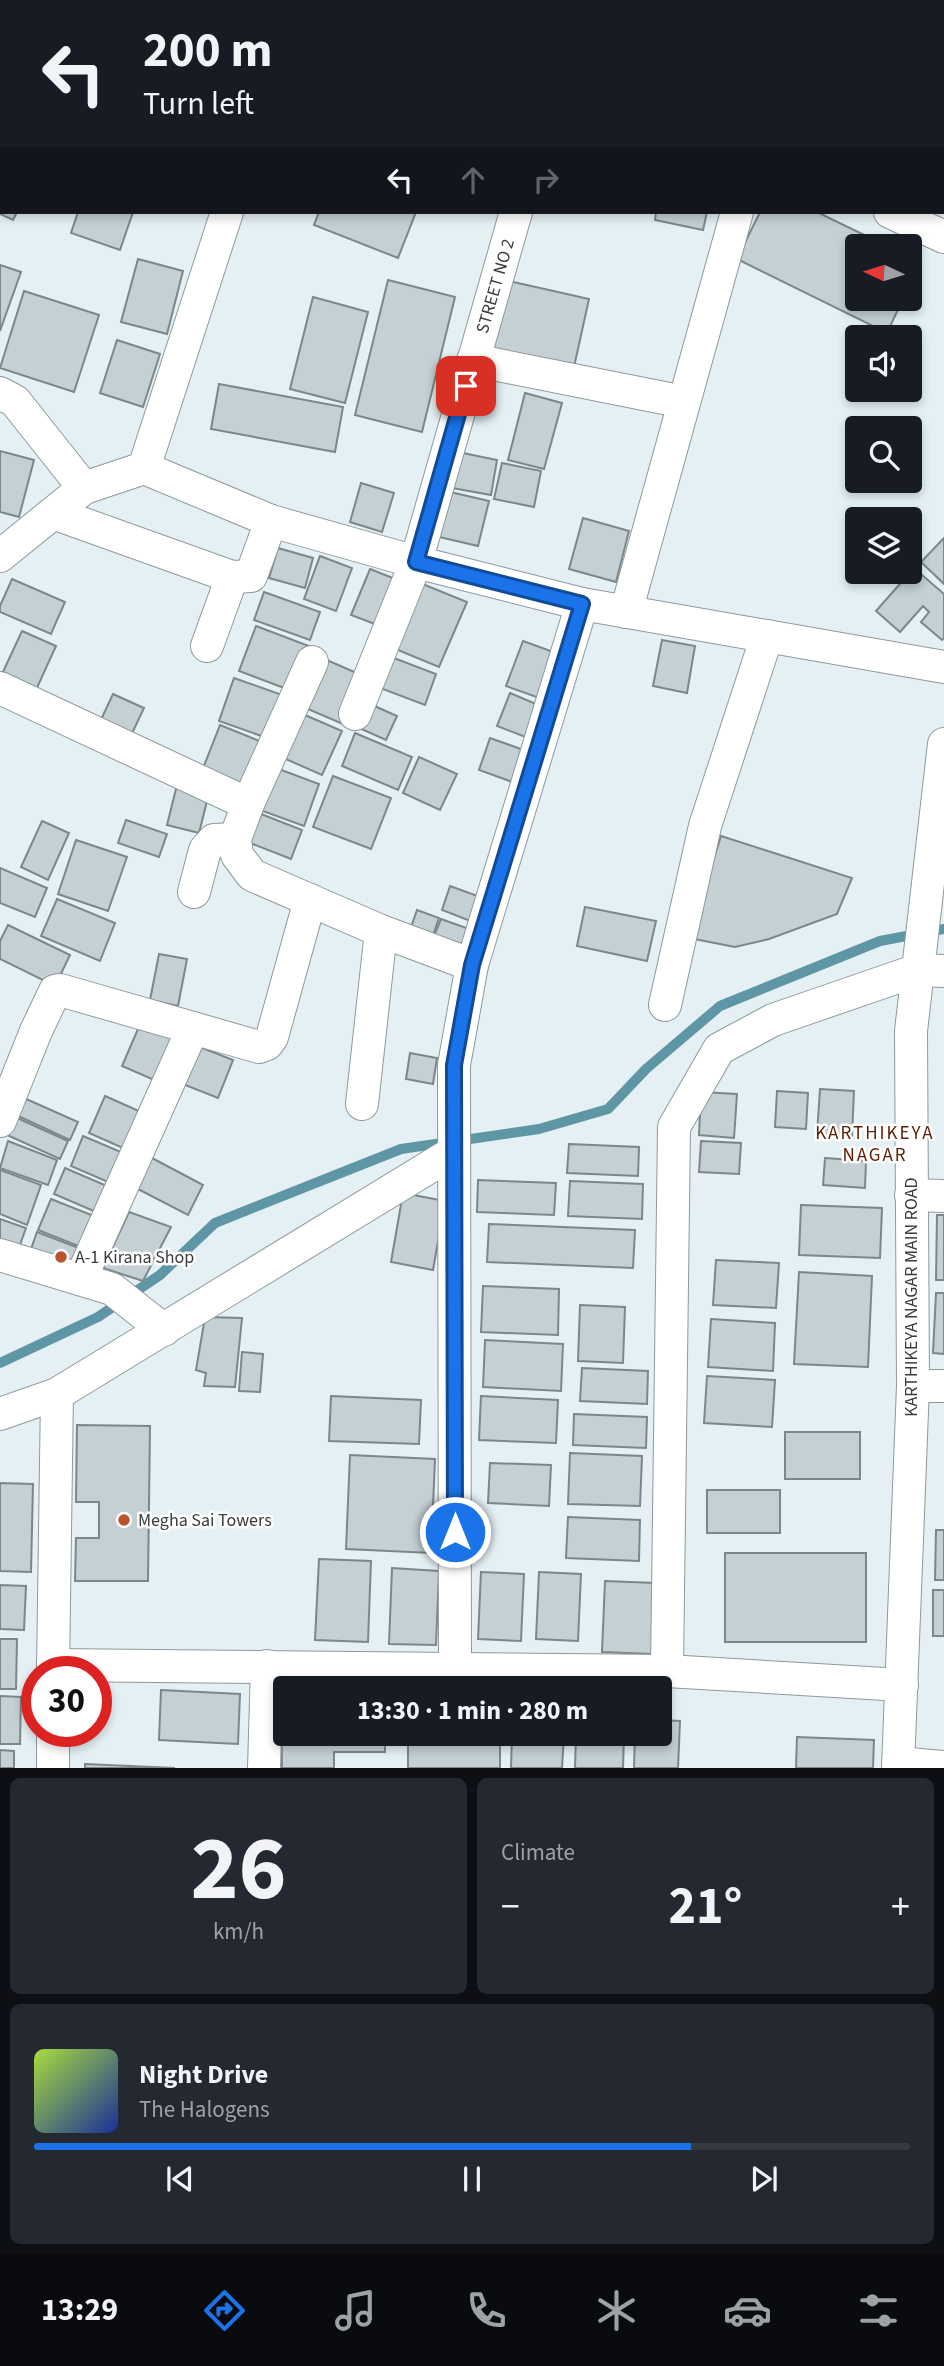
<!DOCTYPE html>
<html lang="en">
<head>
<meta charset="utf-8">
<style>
  :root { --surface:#171b24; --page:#242831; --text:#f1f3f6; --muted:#9ea1a6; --line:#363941; --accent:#1a73e8 }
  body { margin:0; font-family:"Source Sans 3",sans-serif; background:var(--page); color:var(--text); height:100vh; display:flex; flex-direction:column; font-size:26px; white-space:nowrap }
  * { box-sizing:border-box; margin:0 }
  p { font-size:23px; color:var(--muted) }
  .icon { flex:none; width:38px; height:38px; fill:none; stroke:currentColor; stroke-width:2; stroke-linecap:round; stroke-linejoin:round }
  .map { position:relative; height:1768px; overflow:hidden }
  .side { display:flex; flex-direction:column; gap:10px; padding:10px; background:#0d0f14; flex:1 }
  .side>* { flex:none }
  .hud { position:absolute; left:0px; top:0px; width:945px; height:214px; box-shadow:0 4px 10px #0003; background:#171b24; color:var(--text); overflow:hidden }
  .needle { width:46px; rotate:274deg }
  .tools { position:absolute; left:845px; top:234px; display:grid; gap:14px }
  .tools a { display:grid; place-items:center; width:77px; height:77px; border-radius:7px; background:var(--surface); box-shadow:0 4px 10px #0003; font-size:35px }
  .speed { position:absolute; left:21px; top:1656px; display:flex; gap:14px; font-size:35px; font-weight:700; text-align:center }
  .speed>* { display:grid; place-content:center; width:91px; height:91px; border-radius:50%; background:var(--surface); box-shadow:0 4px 10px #0003; line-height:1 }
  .speed .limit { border:10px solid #d22; background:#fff; color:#111 }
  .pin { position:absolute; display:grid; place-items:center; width:60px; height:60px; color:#fff; margin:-30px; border-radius:14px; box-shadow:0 4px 10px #0006 }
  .me { position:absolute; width:77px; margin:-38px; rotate:0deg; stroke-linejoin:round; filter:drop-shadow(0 0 5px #0008) }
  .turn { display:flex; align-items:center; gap:24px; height:147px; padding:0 28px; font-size:32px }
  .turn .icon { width:91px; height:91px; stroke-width:2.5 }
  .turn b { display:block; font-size:49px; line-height:60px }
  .lanes { display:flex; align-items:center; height:66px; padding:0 28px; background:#0003; justify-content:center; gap:35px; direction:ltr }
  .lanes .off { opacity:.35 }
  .big { font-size:52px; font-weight:700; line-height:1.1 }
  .side .tile { flex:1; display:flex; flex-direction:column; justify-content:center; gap:10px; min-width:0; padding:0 24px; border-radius:10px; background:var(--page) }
  .side .dial { align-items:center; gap:0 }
  .dial b { font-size:91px; line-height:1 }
  .song { display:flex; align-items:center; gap:21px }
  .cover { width:84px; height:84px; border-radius:10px; background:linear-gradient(135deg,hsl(80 70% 55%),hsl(230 70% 35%)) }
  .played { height:7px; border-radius:4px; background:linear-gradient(90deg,var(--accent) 75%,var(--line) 75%) }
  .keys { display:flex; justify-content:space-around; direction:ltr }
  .heat { display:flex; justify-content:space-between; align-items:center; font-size:38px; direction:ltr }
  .side .tiles { flex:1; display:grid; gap:10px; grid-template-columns:1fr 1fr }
  .tile:last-child { grid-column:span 2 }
  .trip { position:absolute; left:273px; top:1676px; width:399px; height:70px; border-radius:7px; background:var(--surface); box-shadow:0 4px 10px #0003; font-weight:700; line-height:70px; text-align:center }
  .tab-bar { display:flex; height:112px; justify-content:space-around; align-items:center; background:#090b0e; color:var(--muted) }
  .tab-bar .icon { width:49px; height:49px }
  .tab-bar .active { color:var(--accent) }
  .tab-bar b { font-size:32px; color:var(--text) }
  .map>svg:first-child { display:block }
</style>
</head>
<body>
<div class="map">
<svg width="944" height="1768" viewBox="0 0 944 1768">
  <rect width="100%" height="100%" fill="#e4f0f4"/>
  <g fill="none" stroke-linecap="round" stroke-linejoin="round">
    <path stroke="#5f96a6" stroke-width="10" d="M 0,1363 L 98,1317 L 160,1275 L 215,1223 L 401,1149 L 539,1129 L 608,1109 L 646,1069 L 720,1006 L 880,941 L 944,929"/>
  </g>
  <g fill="#c4d0d4" stroke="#7c878a" stroke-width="2">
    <path d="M 0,150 L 2,212 L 17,212 L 13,220 L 0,214 Z"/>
    <path d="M 78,212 L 133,212 L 120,250 L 71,233 Z"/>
    <path d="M 319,212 L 416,212 L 398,258 L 314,225 Z"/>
    <path d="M 656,212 L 707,212 L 703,230 L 655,220 Z"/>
    <path d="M 760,212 L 817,212 L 889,247 L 858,247 L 858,299 L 903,299 L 887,333 L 737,259 Z"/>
    <path d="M 910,257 L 921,262 L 910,284 Z"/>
    <path d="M 138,259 L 183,271 L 167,334 L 121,322 Z"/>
    <path d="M 0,265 L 21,272 L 0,331 Z"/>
    <path d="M 388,280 L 455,297 L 422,432 L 355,415 Z"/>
    <path d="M 509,281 L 589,299 L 574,367 L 493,349 Z"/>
    <path d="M 24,291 L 99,315 L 74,392 L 0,368 Z"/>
    <path d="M 313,297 L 368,312 L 345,403 L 290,389 Z"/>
    <path d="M 117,340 L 160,354 L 143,407 L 100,393 Z"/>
    <path d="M 219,384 L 343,407 L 335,452 L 211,429 Z"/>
    <path d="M 525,393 L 562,403 L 544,469 L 508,460 Z"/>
    <path d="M 0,451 L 34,460 L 19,517 L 0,512 Z"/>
    <path d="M 458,452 L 497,460 L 491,495 L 452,488 Z"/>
    <path d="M 502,463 L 541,471 L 534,507 L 494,499 Z"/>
    <path d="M 361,483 L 394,493 L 382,532 L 350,522 Z"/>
    <path d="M 446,491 L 489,501 L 478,546 L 435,536 Z"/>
    <path d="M 583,518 L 629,531 L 616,582 L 569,569 Z"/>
    <path d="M 944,538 L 944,584 L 921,562 Z"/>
    <path d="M 278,548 L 313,558 L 305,588 L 269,578 Z"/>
    <path d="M 320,556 L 352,568 L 336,611 L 304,599 Z"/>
    <path d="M 914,568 L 944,594 L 944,638 L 942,640 L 921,622 L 929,612 L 923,606 L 900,632 L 876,611 Z"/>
    <path d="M 370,569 L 398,580 L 380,626 L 351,615 Z"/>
    <path d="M 12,579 L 65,602 L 51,634 L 0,612 L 0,606 Z"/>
    <path d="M 420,583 L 467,602 L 439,667 L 393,648 Z"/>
    <path d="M 264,592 L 320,612 L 310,640 L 254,620 Z"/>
    <path d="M 256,626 L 309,646 L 292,691 L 239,671 Z"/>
    <path d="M 22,631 L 56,646 L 36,690 L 2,674 Z"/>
    <path d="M 662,640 L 695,646 L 687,693 L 653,686 Z"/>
    <path d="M 523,641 L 559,654 L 542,699 L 506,686 Z"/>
    <path d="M 386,655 L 436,674 L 425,705 L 375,686 Z"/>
    <path d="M 322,658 L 366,677 L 345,725 L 301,706 Z"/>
    <path d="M 234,678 L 285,696 L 270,739 L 219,721 Z"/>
    <path d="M 510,693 L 548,709 L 536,741 L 497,726 Z"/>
    <path d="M 113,694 L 144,708 L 128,742 L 97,728 Z"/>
    <path d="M 370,704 L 397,716 L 386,740 L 359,728 Z"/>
    <path d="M 298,712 L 342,731 L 322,775 L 279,756 Z"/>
    <path d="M 220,725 L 267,744 L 247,795 L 200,776 Z"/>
    <path d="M 355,733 L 412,757 L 398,790 L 342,766 Z"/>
    <path d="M 490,738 L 532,753 L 521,785 L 479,770 Z"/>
    <path d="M 419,757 L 457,774 L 440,810 L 403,793 Z"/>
    <path d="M 276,768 L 319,784 L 304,826 L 260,810 Z"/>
    <path d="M 333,776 L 391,798 L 371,849 L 313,827 Z"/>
    <path d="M 177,785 L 209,793 L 199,833 L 167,825 Z"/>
    <path d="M 256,812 L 302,830 L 291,859 L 245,841 Z"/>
    <path d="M 126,820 L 167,834 L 159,857 L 118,843 Z"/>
    <path d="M 42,821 L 69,833 L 48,880 L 21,867 Z"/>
    <path d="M 721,836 L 852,878 L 837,914 L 769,939 L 735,947 L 689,938 Z"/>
    <path d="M 76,840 L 127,857 L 108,911 L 58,894 Z"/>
    <path d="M 0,868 L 47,888 L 35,917 L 0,903 Z"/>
    <path d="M 450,886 L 486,899 L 478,924 L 442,910 Z"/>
    <path d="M 57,899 L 115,923 L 100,961 L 41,936 Z"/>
    <path d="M 585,907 L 656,921 L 647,961 L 577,946 Z"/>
    <path d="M 417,910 L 439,918 L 431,941 L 409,933 Z"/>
    <path d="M 441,919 L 475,931 L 465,957 L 431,944 Z"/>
    <path d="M 8,925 L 70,955 L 55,986 L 0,959 L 0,941 Z"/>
    <path d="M 159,954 L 187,959 L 178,1006 L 150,1000 Z"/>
    <path d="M 141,1022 L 173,1035 L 154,1080 L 122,1066 Z"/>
    <path d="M 195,1045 L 233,1060 L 218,1098 L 180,1083 Z"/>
    <path d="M 410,1053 L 437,1058 L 433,1084 L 406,1079 Z"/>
    <path d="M 820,1089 L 854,1091 L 852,1136 L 817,1134 Z"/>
    <path d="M 777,1091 L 808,1093 L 806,1129 L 775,1127 Z"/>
    <path d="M 701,1092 L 737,1094 L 734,1138 L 699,1135 Z"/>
    <path d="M 105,1096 L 148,1115 L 132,1152 L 89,1133 Z"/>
    <path d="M 24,1098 L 78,1122 L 70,1140 L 16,1115 Z"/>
    <path d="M 15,1117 L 68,1141 L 60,1159 L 7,1135 Z"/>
    <path d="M 83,1136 L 128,1155 L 115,1185 L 71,1166 Z"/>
    <path d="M 8,1141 L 57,1160 L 48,1185 L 0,1168 Z"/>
    <path d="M 701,1141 L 741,1143 L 739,1174 L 699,1172 Z"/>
    <path d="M 569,1144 L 639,1147 L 638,1176 L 567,1173 Z"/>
    <path d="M 152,1158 L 203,1185 L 188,1215 L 136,1188 Z"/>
    <path d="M 825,1158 L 866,1161 L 865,1188 L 823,1185 Z"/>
    <path d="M 65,1168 L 114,1189 L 103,1215 L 54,1194 Z"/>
    <path d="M 0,1170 L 41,1185 L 27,1225 L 0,1214 Z"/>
    <path d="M 478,1180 L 556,1183 L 554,1215 L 477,1212 Z"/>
    <path d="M 570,1181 L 643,1184 L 642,1219 L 568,1216 Z"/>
    <path d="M 403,1193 L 445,1201 L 433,1270 L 391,1262 Z"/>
    <path d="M 51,1199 L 99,1218 L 86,1249 L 38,1230 Z"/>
    <path d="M 801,1205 L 882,1208 L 880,1258 L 799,1255 Z"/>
    <path d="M 129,1212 L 171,1227 L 143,1281 L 103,1268 Z"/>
    <path d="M 937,1215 L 944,1215 L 944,1280 L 936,1280 Z"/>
    <path d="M 0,1219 L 26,1228 L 16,1256 L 0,1250 Z"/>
    <path d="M 489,1224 L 635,1230 L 633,1268 L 487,1262 Z"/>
    <path d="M 37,1232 L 84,1250 L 76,1269 L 30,1252 Z"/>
    <path d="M 716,1260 L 779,1263 L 776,1308 L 713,1305 Z"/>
    <path d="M 799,1272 L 872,1276 L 868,1367 L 794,1364 Z"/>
    <path d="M 483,1286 L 559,1289 L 558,1335 L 481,1332 Z"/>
    <path d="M 936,1293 L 944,1293 L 944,1354 L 933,1353 Z"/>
    <path d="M 580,1305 L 625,1307 L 623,1363 L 578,1361 Z"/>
    <path d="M 205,1317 L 242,1318 L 235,1387 L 204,1386 L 206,1373 L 196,1370 Z"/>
    <path d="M 711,1319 L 775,1323 L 773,1371 L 708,1367 Z"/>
    <path d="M 485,1340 L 563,1344 L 561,1391 L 483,1387 Z"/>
    <path d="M 242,1352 L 263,1354 L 260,1392 L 239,1391 Z"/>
    <path d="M 582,1368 L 648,1371 L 647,1404 L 580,1401 Z"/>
    <path d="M 707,1376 L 775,1380 L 772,1427 L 704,1423 Z"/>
    <path d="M 331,1396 L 421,1400 L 419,1444 L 329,1441 Z"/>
    <path d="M 481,1396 L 558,1400 L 556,1443 L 479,1440 Z"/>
    <path d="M 574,1414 L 647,1417 L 646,1448 L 573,1445 Z"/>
    <path d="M 77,1425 L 150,1426 L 148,1581 L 75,1581 L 76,1538 L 99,1538 L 99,1502 L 76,1502 Z"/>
    <rect x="785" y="1432" width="75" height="47"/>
    <path d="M 570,1453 L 642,1456 L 640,1506 L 568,1504 Z"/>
    <path d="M 350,1455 L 435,1459 L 431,1553 L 346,1549 Z"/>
    <path d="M 490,1463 L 551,1465 L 549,1506 L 488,1503 Z"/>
    <path d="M 0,1483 L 33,1484 L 31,1572 L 0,1571 Z"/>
    <rect x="707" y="1490" width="73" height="43"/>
    <path d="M 568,1517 L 640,1520 L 639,1561 L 566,1558 Z"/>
    <path d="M 936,1530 L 944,1530 L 944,1580 L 935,1580 Z"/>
    <rect x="725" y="1553" width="141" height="89"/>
    <path d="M 319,1559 L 371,1561 L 368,1642 L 315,1640 Z"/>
    <path d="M 392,1568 L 439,1571 L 436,1645 L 389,1644 Z"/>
    <path d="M 481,1572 L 524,1574 L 521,1641 L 478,1639 Z"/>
    <path d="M 539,1572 L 581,1574 L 578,1641 L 536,1639 Z"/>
    <path d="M 605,1581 L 656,1583 L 652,1654 L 602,1652 Z"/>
    <path d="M 0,1585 L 26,1586 L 24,1630 L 0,1629 Z"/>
    <rect x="933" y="1590" width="11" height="46"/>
    <path d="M 0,1639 L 17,1639 L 16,1689 L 0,1689 Z"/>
    <path d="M 281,1679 L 384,1679 L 384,1689 L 285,1689 L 285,1734 L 385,1734 L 385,1752 L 334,1752 L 334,1768 L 282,1768 Z"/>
    <path d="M 161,1690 L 240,1694 L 238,1744 L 159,1740 Z"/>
    <path d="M 0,1696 L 21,1697 L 20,1744 L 0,1744 Z"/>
    <path d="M 660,1720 L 680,1721 L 678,1768 L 634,1768 L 635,1734 L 660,1734 Z"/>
    <rect x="408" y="1734" width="92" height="34"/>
    <path d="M 512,1734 L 564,1734 L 562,1768 L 511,1768 Z"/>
    <path d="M 576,1734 L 624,1734 L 623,1768 L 575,1768 Z"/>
    <path d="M 797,1737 L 874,1740 L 873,1768 L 796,1768 Z"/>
    <path d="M 0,1750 L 14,1751 L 14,1768 L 0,1768 Z"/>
    <path d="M 85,1764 L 175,1768 L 85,1768 Z"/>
  </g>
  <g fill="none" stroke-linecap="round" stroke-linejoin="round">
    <defs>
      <g id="minor">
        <path d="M 412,0 L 416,2"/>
        <path d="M 943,27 L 944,26"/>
        <path d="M 0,63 L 2,64"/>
        <path d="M 890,212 L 944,237"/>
        <path d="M 473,360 L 684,402"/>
        <path d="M 0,393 L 15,401 L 84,488"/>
        <path d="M 144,468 L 271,521 L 416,562 L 582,604 L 944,667"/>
        <path d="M 53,513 L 232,577 L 251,576 L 271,521"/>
        <path d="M 0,556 L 84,488 L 144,468 L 227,212"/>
        <path d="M 626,612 L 737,212"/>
        <path d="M 207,646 L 232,577"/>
        <path d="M 312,662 L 248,804 L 235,839 L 237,855 L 252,875 L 381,931 L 472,965"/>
        <path d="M 0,688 L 248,804"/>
        <path d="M 355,714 L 416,562 L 516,212"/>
        <path d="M 194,892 L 205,850 L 214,840 L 235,839"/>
        <path d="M 665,1005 L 705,826 L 767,636"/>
        <path d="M 362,1104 L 381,931"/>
        <path d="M 0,1121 L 36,1031 L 55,991 L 60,990 L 259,1047 L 267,1044 L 272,1037 L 310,900"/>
        <path d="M 911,1195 L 944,1196"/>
        <path d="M 0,1255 L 112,1289 L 164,1330"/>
        <path d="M 81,1278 L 193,1028"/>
        <path d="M 913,1386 L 944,1386"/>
        <path d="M 0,1414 L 57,1394 L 454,1152"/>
        <path d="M 53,1665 L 667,1671 L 902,1685"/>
        <path d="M 455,1668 L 454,1065 L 472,965 L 582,604"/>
        <path d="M 53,1671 L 57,1394"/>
        <path d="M 667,1671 L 674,1127 L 719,1049 L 773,1020 L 918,970 L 944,971"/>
        <path d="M 898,1763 L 944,1767"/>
        <path d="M 53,1768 L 53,1731"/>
        <path d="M 264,1768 L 267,1666"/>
        <path d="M 898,1768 L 913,1386 L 911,1031 L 944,744"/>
      </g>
    </defs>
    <use href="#minor" stroke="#8e999c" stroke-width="34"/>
    <use href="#minor" stroke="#fff" stroke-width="32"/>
  </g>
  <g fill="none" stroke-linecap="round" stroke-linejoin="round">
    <defs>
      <path id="route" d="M 455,1532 L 454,1065 L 472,965 L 582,604 L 416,562 L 466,386"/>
    </defs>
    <use href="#route" stroke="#114b97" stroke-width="18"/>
    <use href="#route" stroke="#1a73e8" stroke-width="12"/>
  </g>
  <g fill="#bb542c" stroke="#fff" stroke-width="2.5">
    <circle cx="61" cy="1257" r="7"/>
    <circle cx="124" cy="1520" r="7"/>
  </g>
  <g text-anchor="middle" stroke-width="5" stroke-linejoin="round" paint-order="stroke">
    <g font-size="18" fill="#393d3f" stroke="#fff">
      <text transform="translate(495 286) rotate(-74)" y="6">STREET NO 2</text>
      <text transform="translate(911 1297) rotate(-90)" y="6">KARTHIKEYA NAGAR MAIN ROAD</text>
    </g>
    <g font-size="18" fill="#393d3f" stroke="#fff" text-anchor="start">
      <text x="75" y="1263">A-1 Kirana Shop</text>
      <text x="138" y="1526">Megha Sai Towers</text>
    </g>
    <g font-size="19" letter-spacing="2" fill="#602004" stroke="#fff">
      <text x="875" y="1139">KARTHIKEYA<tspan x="875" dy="22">NAGAR</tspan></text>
    </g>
  </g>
</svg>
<div class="tools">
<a><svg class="needle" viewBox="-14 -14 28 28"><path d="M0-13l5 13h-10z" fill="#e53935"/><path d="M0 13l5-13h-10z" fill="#9ea1a6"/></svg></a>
<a><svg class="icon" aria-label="sound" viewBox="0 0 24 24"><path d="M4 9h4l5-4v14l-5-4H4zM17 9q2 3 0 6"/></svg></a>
<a><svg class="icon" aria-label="search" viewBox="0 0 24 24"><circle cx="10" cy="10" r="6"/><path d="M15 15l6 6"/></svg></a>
<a><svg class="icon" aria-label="layers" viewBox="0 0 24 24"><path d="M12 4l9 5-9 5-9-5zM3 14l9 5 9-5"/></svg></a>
</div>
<div class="speed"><div class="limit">30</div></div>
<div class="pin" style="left:466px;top:386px;background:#d93025"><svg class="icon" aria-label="arrive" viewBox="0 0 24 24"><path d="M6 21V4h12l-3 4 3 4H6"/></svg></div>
<svg class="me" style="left:455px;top:1532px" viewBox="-20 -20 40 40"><circle r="17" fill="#1a73e8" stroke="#fff" stroke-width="3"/><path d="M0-11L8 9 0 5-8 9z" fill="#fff"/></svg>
<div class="trip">13:30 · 1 min · 280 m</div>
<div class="hud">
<div class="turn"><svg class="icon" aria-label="left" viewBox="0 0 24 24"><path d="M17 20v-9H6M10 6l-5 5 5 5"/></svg><div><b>200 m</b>Turn left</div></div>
<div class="lanes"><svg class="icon" aria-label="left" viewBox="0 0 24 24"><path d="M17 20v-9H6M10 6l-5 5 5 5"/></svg><svg class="icon off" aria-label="ahead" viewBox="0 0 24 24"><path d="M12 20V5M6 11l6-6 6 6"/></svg><svg class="icon off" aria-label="right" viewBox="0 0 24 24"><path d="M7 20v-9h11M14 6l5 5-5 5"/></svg></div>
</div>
</div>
<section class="side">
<div class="tiles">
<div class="tile dial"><b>26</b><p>km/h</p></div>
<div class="tile"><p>Climate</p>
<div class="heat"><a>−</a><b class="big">21°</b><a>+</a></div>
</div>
<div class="tile">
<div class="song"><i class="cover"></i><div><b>Night Drive</b><p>The Halogens</p></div></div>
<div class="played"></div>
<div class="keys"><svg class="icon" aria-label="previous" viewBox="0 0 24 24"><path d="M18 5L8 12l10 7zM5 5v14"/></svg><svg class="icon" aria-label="pause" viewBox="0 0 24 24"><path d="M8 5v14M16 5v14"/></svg><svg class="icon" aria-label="next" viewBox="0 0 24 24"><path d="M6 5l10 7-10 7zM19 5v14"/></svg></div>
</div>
</div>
</section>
<nav class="tab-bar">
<b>13:29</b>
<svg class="icon active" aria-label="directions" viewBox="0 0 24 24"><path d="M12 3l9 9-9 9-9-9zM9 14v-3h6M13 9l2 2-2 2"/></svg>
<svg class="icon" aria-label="music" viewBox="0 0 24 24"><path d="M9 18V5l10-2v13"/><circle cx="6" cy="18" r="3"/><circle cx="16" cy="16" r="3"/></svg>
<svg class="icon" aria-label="phone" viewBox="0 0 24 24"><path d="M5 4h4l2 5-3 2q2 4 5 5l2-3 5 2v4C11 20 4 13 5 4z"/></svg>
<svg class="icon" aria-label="climate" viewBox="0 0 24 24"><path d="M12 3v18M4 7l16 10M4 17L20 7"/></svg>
<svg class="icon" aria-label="car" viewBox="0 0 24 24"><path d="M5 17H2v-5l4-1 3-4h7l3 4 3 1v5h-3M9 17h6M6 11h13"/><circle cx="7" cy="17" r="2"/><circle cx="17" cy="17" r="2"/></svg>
<svg class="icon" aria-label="filters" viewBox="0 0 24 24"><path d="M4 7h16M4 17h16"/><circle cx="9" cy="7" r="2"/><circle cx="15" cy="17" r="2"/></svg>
</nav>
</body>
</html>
